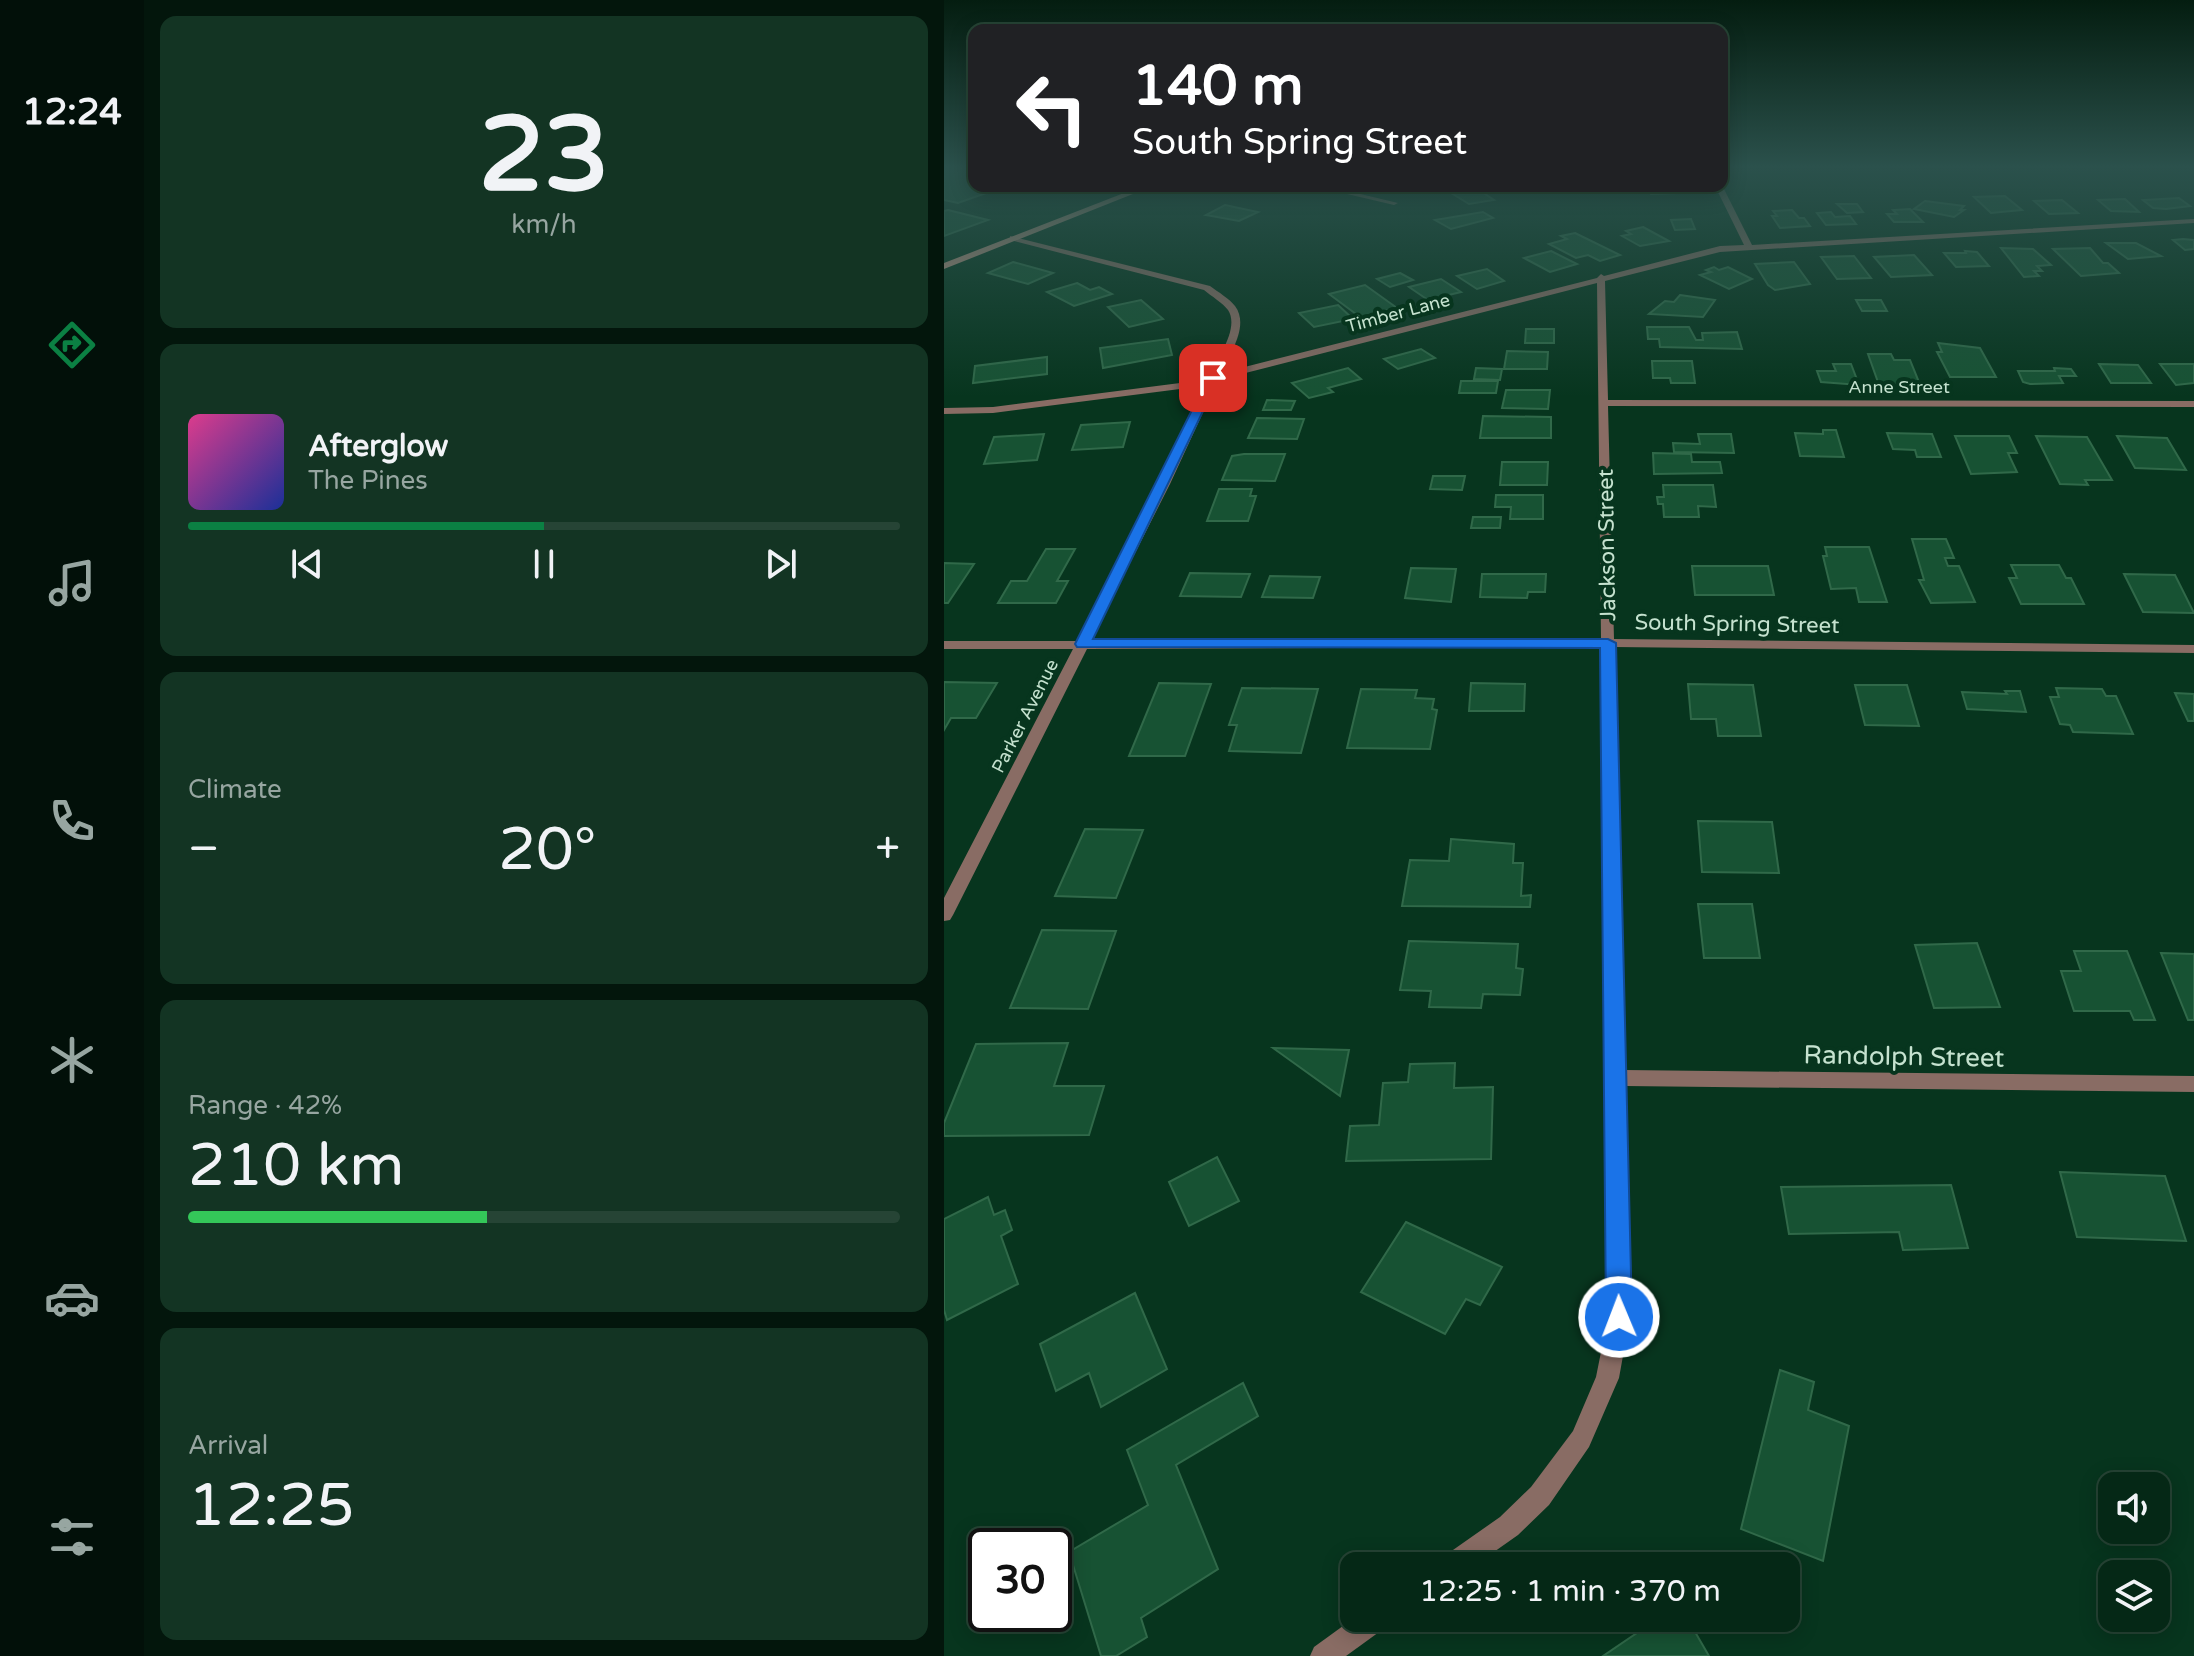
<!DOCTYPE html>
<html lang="en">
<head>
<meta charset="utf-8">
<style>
  :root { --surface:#052816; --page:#133423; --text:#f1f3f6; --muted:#97a6a1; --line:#264435; --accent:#0b8043 }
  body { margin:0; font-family:"Varela Round",sans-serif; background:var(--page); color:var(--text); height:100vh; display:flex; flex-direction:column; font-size:30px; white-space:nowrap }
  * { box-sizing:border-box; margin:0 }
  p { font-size:26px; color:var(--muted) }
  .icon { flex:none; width:44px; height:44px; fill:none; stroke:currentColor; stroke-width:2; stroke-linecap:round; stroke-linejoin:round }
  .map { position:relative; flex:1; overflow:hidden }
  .panel { display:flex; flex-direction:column; gap:16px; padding:16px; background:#03160c; width:800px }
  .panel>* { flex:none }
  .top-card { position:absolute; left:24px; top:24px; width:760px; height:168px; border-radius:16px; box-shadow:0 4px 20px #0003,0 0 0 2px var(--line); background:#202124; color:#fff; overflow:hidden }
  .buttons { position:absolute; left:1154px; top:1472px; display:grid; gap:16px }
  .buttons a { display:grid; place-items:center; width:72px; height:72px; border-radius:16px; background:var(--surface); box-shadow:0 4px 20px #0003,0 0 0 2px var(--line); font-size:40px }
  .speed { position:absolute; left:24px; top:1528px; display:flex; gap:16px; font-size:40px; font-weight:700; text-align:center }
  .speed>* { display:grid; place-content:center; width:104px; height:104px; border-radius:50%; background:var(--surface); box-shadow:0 4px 20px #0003,0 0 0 2px var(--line); line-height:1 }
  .speed .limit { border:4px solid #111; border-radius:12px; background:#fff; color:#111 }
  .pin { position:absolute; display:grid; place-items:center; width:68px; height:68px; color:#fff; margin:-34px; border-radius:16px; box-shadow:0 4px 12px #0006 }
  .me { position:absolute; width:88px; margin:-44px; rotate:359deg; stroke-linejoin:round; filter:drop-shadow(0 0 6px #0008) }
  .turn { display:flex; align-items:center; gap:28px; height:168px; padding:0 32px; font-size:36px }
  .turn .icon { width:104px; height:104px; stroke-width:2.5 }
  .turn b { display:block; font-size:56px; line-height:68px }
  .big { font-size:60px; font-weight:600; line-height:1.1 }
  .panel .card { flex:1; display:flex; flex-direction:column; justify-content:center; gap:12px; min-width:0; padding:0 28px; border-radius:16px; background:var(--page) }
  .panel .dial { align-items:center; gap:0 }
  .dial b { font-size:104px; line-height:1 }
  .song { display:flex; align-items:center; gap:24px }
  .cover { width:96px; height:96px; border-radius:12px; background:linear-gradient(135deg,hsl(330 70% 55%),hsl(230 70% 35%)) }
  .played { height:8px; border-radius:4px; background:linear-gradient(90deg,var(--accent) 50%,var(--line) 50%) }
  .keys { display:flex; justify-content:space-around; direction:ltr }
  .heat { display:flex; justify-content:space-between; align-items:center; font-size:44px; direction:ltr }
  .charge { height:12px; border-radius:6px; background:linear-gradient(90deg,#34c759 42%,var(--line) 0) }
  .trip { position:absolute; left:396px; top:1552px; width:460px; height:80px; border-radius:16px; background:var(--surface); box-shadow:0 4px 20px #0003,0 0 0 2px var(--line); font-weight:600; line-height:80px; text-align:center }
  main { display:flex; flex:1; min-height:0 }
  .menu { display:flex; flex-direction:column; width:144px; justify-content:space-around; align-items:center; background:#021009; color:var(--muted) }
  .menu .icon { width:56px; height:56px }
  .menu .on { color:var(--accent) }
  .menu b { font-size:36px; color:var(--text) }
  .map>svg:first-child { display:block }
</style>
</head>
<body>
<main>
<nav class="menu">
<b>12:24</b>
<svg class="icon on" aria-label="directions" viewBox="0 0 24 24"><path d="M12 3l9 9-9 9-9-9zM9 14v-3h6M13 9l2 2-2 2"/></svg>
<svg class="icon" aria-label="music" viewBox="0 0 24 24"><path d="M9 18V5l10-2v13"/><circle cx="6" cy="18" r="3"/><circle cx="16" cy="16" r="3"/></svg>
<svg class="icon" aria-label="phone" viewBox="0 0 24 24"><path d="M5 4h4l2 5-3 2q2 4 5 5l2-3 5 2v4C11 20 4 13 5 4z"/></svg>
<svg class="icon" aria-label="climate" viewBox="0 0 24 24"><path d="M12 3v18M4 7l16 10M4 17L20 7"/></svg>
<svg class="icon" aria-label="car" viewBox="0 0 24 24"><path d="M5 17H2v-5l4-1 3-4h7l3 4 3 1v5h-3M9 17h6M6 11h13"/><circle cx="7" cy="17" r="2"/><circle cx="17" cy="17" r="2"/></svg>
<svg class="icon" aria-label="filters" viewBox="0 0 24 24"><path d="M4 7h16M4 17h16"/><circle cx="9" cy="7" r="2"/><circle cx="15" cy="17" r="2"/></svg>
</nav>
<section class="panel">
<div class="card dial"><b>23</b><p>km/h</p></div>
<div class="card">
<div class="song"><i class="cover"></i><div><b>Afterglow</b><p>The Pines</p></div></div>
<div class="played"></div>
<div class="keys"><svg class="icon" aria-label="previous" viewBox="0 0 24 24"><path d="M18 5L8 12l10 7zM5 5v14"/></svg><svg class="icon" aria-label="pause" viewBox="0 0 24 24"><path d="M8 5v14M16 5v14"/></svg><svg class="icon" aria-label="next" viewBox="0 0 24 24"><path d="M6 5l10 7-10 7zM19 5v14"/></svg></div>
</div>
<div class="card"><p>Climate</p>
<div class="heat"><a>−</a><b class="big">20°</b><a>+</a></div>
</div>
<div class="card"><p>Range · 42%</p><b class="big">210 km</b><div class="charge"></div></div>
<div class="card"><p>Arrival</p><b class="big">12:25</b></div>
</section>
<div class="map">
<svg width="1250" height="1656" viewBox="0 0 1250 1656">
  <rect width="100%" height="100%" fill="#07351e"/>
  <g fill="#175233" stroke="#306949" stroke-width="2">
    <path d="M 0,166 L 20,169 L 30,166 L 30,186 L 62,186 L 14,203 L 0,200 Z"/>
    <path d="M 529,186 L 550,200 L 525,204 L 504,191 Z"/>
    <path d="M 704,186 L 729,186 L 732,193 L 707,194 Z"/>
    <path d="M 1061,196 L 1078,210 L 1047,213 L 1030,197 Z"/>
    <path d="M 1235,198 L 1246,206 L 1222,209 L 1209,208 L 1199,200 Z"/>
    <path d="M 1181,199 L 1195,212 L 1167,211 L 1154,200 Z"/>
    <path d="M 1118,200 L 1134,213 L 1105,214 L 1090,201 Z"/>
    <path d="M 981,201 L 1020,206 L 1016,210 L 1020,210 L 1010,217 L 970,209 Z"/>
    <path d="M 893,204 L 913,204 L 919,212 L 903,213 Z"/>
    <path d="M 281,205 L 314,212 L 295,221 L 262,215 Z"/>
    <path d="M 966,209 L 979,222 L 950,222 L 943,214 L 953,214 L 949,210 Z"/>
    <path d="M 4,210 L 44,220 L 0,236 L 0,211 Z"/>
    <path d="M 848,210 L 855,218 L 860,218 L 866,226 L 836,228 L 828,216 L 833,216 L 829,211 Z"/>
    <path d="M 539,212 L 549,218 L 507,229 L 491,220 Z"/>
    <path d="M 887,212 L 891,217 L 906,216 L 912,224 L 882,225 L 873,213 Z"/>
    <path d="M 747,219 L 751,229 L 731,230 L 727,220 Z"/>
    <path d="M 699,227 L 725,241 L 696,246 L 678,236 L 687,234 L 682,231 Z"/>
    <path d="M 631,233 L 676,255 L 656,261 L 644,255 L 632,258 L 605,244 L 623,239 L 617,236 Z"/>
    <path d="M 1239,239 L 1250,240 L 1250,249 L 1241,250 L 1229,240 Z"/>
    <path d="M 1162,243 L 1192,243 L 1217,256 L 1184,259 Z"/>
    <path d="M 1057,248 L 1089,249 L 1107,265 L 1093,266 L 1098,271 L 1090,271 L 1095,276 L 1080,277 Z"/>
    <path d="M 1146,248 L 1159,263 L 1164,263 L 1175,273 L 1137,276 L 1109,249 Z"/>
    <path d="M 607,251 L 633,264 L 606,272 L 580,258 Z"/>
    <path d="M 1021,251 L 1033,252 L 1045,266 L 1012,267 L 1000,253 L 1022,253 Z"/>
    <path d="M 970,255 L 988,275 L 947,277 L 930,257 Z"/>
    <path d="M 910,256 L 927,278 L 893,279 L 877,257 Z"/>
    <path d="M 69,262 L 109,273 L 84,284 L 44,273 Z"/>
    <path d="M 850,262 L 866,284 L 831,290 L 824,285 L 811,264 Z"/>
    <path d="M 770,267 L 775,270 L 784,267 L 808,279 L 785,289 L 756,275 L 767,272 L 762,270 Z"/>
    <path d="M 543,269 L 560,281 L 533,289 L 513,276 Z"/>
    <path d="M 456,273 L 469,280 L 446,287 L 433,279 Z"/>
    <path d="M 497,279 L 517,292 L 484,300 L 465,287 Z"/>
    <path d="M 133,283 L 146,290 L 155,287 L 168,294 L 130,306 L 103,292 Z"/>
    <path d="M 421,285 L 453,308 L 416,317 L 385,294 Z"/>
    <path d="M 736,295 L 771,300 L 759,317 L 705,314 L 721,301 L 730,302 Z"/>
    <path d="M 197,300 L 219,319 L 185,327 L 164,307 Z"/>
    <path d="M 912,300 L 937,300 L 943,311 L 918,311 Z"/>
    <path d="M 394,305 L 409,319 L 370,327 L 355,313 Z"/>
    <path d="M 703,327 L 745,327 L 752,340 L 759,340 L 758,333 L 793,332 L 798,349 L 716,347 L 715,339 L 704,339 Z"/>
    <path d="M 582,329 L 610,329 L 610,343 L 581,343 Z"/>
    <path d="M 224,339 L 228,355 L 159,368 L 156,348 Z"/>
    <path d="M 994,343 L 1036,348 L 1052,377 L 1006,377 L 993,352 L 998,352 Z"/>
    <path d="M 477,349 L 491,358 L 454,369 L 440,359 Z"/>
    <path d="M 563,351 L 604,352 L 603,369 L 560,369 Z"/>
    <path d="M 924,354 L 947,354 L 950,360 L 966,360 L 975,382 L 935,385 Z"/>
    <path d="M 103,357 L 103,374 L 29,383 L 31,366 Z"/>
    <path d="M 708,361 L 748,361 L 751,383 L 727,383 L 726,378 L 709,378 Z"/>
    <path d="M 889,364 L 907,364 L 915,385 L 877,382 L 873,371 L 892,371 Z"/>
    <path d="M 1155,364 L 1194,365 L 1207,383 L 1167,383 Z"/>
    <path d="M 1216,364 L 1250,364 L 1250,383 L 1232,385 Z"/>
    <path d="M 404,368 L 417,379 L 384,388 L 389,392 L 365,398 L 348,383 Z"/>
    <path d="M 532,368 L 558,369 L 556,380 L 530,379 Z"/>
    <path d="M 1110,368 L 1127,369 L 1132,376 L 1115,376 L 1119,383 L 1086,384 L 1079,382 L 1074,371 L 1111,371 Z"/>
    <path d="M 517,381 L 554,381 L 552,393 L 515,393 Z"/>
    <path d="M 562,390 L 606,390 L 604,409 L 558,408 Z"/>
    <path d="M 323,400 L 351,401 L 347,410 L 319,410 Z"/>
    <path d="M 539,416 L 607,417 L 607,438 L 536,438 Z"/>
    <path d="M 313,418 L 360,419 L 353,439 L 304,438 Z"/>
    <path d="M 186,422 L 179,447 L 128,450 L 137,425 Z"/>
    <path d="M 879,430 L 892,430 L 900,457 L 856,456 L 851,433 L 879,434 Z"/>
    <path d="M 943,433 L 988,434 L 997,457 L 973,457 L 971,450 L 949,449 Z"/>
    <path d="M 100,434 L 93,460 L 40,464 L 50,437 Z"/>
    <path d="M 754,434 L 787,434 L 790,453 L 730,452 L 729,443 L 756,444 Z"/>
    <path d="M 1011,436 L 1065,436 L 1073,453 L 1064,453 L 1073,472 L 1027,474 Z"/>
    <path d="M 1092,436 L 1143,437 L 1168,480 L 1141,480 L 1144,485 L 1116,484 Z"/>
    <path d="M 1173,436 L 1223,438 L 1242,470 L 1191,468 Z"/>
    <path d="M 709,453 L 747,454 L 748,462 L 776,462 L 778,473 L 710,474 Z"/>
    <path d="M 300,454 L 341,454 L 331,481 L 278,480 L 288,456 Z"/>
    <path d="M 558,462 L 604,462 L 603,485 L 556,485 Z"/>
    <path d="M 489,476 L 521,476 L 518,490 L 486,489 Z"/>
    <path d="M 719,485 L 769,485 L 772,507 L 754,506 L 755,517 L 720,517 L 719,504 L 714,504 L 713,497 L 720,497 Z"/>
    <path d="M 275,489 L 308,489 L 306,496 L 312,496 L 304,521 L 263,521 Z"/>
    <path d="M 552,495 L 599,495 L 599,519 L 566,519 L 567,507 L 551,507 Z"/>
    <path d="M 529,517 L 557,517 L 556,528 L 527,528 Z"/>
    <path d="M 968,539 L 1002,539 L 1010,558 L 1001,558 L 1004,566 L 1015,566 L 1031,602 L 987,603 L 975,580 L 980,580 Z"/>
    <path d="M 881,547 L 925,547 L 943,602 L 915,602 L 912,588 L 887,589 L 879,556 L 883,556 Z"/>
    <path d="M 102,549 L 131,549 L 113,581 L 124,581 L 112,603 L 54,603 L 67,581 L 83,581 Z"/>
    <path d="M 0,563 L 30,564 L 4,603 L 0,603 Z"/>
    <path d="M 1067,565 L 1115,565 L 1122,578 L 1127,578 L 1140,604 L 1077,604 L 1065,578 L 1073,578 Z"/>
    <path d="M 748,566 L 824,566 L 830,595 L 751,595 Z"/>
    <path d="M 467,568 L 512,569 L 507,602 L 461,598 Z"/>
    <path d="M 246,573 L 306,574 L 297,597 L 236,596 Z"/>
    <path d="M 538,574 L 602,574 L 601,592 L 584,592 L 583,598 L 536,597 Z"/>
    <path d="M 1180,574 L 1231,575 L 1250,613 L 1199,612 Z"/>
    <path d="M 326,576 L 376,577 L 369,598 L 318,597 Z"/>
    <path d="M 0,682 L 53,683 L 32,718 L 7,718 L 0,730 Z"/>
    <path d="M 215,683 L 267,684 L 241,756 L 185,756 Z"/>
    <path d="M 527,683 L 581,684 L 580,711 L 525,711 Z"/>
    <path d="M 744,684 L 809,685 L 817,736 L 774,736 L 772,719 L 747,719 Z"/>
    <path d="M 911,685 L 963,685 L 975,726 L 921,725 Z"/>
    <path d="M 298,688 L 374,689 L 357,753 L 285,751 L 293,725 L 285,725 Z"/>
    <path d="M 1112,688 L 1158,689 L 1162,696 L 1172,696 L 1189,734 L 1129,732 L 1126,725 L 1116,724 L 1106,697 L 1115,697 Z"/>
    <path d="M 417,689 L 473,690 L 471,698 L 490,699 L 488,709 L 493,710 L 486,749 L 403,748 Z"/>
    <path d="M 1061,691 L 1076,691 L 1082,712 L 1023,709 L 1018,692 L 1063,694 Z"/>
    <path d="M 1231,693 L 1250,694 L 1250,721 L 1244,721 Z"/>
    <path d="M 754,821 L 828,822 L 835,873 L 758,872 Z"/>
    <path d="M 141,829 L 199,830 L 172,898 L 111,896 Z"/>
    <path d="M 507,839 L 570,844 L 569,863 L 579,863 L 577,896 L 587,895 L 586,907 L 458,906 L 466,860 L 505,861 Z"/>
    <path d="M 754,904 L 808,904 L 816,958 L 760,958 Z"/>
    <path d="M 98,930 L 172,931 L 144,1009 L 66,1008 Z"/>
    <path d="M 465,941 L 574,944 L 572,968 L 579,969 L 576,995 L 539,994 L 537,1008 L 485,1007 L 487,991 L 456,990 Z"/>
    <path d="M 1033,943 L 1056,1007 L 990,1008 L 971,945 Z"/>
    <path d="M 1130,951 L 1183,951 L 1211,1020 L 1190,1020 L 1186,1011 L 1130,1011 L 1117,971 L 1137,971 Z"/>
    <path d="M 1217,953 L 1250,954 L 1250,1020 L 1244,1020 Z"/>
    <path d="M 124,1043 L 110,1086 L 160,1086 L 145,1135 L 0,1136 L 0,1123 L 32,1044 Z"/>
    <path d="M 329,1048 L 405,1050 L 396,1096 Z"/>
    <path d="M 511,1063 L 510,1088 L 549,1087 L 547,1159 L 402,1161 L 406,1126 L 435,1125 L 439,1083 L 464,1082 L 466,1064 Z"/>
    <path d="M 273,1157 L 295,1201 L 245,1226 L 225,1182 Z"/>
    <path d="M 1116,1172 L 1221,1176 L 1242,1241 L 1133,1237 Z"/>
    <path d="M 1007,1185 L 1024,1248 L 959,1250 L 955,1232 L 845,1234 L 837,1187 Z"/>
    <path d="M 44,1197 L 50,1215 L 61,1210 L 68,1230 L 57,1236 L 74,1284 L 3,1320 L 0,1310 L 0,1219 Z"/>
    <path d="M 462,1222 L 558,1267 L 536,1305 L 522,1299 L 501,1334 L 417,1292 Z"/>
    <path d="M 191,1293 L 223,1369 L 157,1407 L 145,1373 L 112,1391 L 96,1344 Z"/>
    <path d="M 836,1370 L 870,1382 L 864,1410 L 905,1426 L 879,1561 L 797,1529 Z"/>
    <path d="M 299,1383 L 314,1416 L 232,1465 L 274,1569 L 197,1618 L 203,1637 L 172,1656 L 157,1656 L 125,1552 L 204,1505 L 183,1450 Z"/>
    <path d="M 715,1618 L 743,1618 L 765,1656 L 659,1656 Z"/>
  </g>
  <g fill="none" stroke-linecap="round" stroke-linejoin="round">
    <g fill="#896c64" fill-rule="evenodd">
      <path d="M 778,185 L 808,245 L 1250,219 L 1250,223 L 776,252 L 661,281 L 664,400 L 1250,401 L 1250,407 L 664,406 L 670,639 L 1250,645 L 1250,653 L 670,647 L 680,1070 L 1250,1076 L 1250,1092 L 681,1086 L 686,1317 L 675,1378 L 645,1447 L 605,1505 L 574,1535 L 530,1566 L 495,1566 L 499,1557 L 556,1517 L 587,1487 L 629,1431 L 652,1377 L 664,1317 L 657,647 L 143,649 L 9,915 L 6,920 L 0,921 L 0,898 L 129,649 L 0,649 L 0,641 L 133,641 L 214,484 L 262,382 L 236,389 L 49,413 L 0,414 L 0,408 L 49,407 L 236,383 L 265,376 C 273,359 296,328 284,310 C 279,303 267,296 260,290 L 66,240 L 66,236 L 266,286 C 274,292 286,299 291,306 C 306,326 285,355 277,373 L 653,278 L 657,274 L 660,276 L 776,246 L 800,245 L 771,186 ZM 653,283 L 657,639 L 147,640 L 226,484 L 274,380 Z"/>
      <path d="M 369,186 L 383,186 L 454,203 L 450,205 Z"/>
      <path d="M 410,1618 L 446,1618 L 442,1627 L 402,1656 L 366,1656 L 370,1647 Z"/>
    </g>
    <path fill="#be9183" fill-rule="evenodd" d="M 198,186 L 209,186 L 0,269 L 0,263 Z"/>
  </g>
  <linearGradient id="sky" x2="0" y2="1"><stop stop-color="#041d10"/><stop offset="0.42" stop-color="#2b514c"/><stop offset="1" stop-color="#2b514c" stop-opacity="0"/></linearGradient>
  <rect width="1250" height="397" fill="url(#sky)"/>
  <path fill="#1a73e8" stroke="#114b97" stroke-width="2" d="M 269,374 L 275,378 L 149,639 L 664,639 L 672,643 L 688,1317 L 684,1326 L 675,1329 L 666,1326 L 662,1317 L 656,648 L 133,647 L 131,644 L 264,378 Z"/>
  <g text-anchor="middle" stroke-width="8" stroke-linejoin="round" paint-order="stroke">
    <g font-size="18" fill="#c5e2cf" stroke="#07351e">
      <text transform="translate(454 313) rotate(-15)" y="6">Timber Lane</text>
      <text x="955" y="393">Anne Street</text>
      <text transform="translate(81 716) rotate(-63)" y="6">Parker Avenue</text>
    </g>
    <g font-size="22" fill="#c5e2cf" stroke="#07351e">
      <text transform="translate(662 545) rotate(-91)" y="8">Jackson Street</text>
      <text transform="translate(793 623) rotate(1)" y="8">South Spring Street</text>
    </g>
    <g font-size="26" fill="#c5e2cf" stroke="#07351e">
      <text transform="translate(960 1056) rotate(1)" y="9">Randolph Street</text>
    </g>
  </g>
</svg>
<div class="buttons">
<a><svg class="icon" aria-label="sound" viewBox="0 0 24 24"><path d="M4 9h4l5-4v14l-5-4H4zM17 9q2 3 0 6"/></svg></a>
<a><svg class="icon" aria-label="layers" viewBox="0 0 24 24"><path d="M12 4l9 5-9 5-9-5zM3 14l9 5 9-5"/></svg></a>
</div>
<div class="speed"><div class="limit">30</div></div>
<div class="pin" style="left:269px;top:378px;background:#d93025"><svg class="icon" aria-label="arrive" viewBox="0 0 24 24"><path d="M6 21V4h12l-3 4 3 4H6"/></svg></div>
<svg class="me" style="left:675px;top:1317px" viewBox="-20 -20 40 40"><circle r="17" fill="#1a73e8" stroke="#fff" stroke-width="3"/><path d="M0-11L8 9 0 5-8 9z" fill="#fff"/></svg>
<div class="trip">12:25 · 1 min · 370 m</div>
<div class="top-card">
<div class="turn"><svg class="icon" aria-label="left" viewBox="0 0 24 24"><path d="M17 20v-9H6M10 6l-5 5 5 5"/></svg><div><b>140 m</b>South Spring Street</div></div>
</div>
</div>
</main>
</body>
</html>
